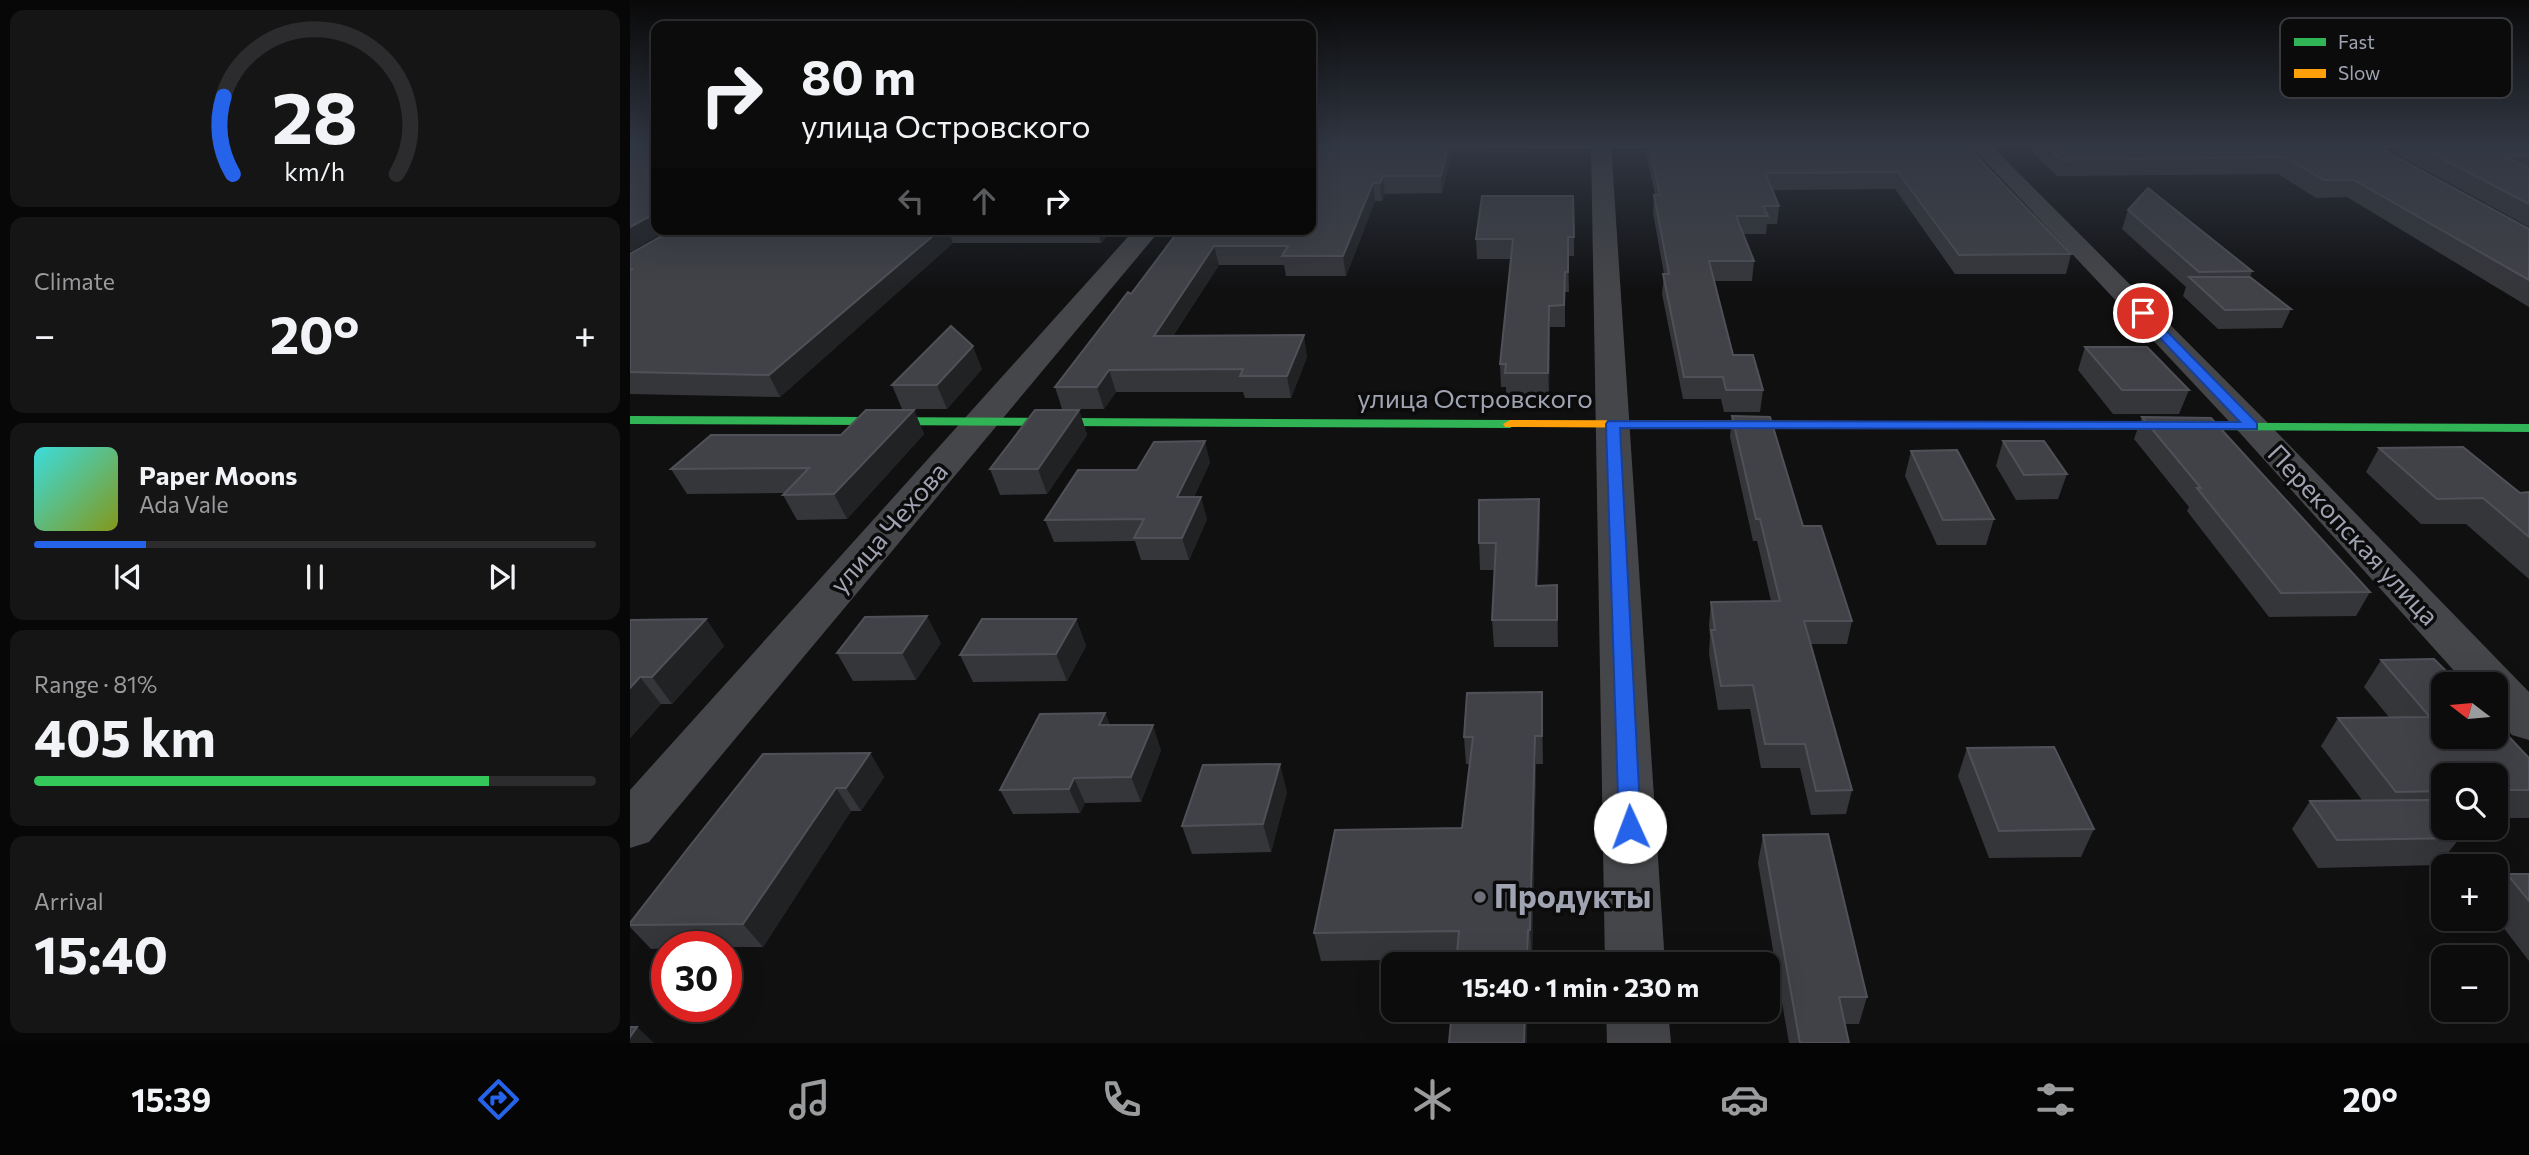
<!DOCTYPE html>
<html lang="en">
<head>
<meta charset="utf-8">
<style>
  :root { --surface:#0c0c0d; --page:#151516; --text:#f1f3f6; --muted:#9a9b9d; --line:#2c2c2e; --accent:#2563eb }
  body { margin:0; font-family:Commissioner,sans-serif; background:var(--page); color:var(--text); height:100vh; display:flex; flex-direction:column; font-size:26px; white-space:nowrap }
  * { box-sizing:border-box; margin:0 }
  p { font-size:23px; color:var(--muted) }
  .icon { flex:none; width:38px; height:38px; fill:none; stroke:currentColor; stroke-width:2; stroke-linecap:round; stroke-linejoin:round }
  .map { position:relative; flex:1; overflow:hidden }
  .details { display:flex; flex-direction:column; gap:10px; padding:10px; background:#070707; width:630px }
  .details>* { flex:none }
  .banner { position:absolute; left:21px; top:21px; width:665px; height:214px; border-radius:14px; box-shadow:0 7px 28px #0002,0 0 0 2px var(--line); background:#0c0c0d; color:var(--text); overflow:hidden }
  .needle { width:46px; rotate:286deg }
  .buttons { position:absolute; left:1801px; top:672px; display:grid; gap:14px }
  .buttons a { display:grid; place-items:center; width:77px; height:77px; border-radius:14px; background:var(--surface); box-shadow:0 7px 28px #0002,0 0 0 2px var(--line); font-size:35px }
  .speed { position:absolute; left:21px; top:931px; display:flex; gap:14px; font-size:35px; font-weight:700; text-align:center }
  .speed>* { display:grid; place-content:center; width:91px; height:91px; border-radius:50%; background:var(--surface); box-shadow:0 7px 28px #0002,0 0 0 2px var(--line); line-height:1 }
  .speed .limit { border:10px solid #d22; background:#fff; color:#111 }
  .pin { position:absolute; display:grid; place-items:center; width:60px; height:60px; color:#fff; margin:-30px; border:4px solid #fff; border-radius:50%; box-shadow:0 2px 7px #0007 }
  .me { position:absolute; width:77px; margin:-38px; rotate:358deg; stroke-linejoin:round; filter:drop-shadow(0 0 5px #0008) }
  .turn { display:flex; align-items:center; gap:24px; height:147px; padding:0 35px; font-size:32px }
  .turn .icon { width:91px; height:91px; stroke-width:2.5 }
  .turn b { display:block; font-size:49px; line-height:60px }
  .lanes { display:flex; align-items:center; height:66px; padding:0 35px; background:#0003; justify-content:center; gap:35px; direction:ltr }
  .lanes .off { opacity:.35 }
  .big { font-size:52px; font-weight:700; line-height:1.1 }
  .details .tile { flex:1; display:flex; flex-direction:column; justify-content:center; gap:10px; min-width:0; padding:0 24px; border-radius:14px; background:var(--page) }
  .details .dial { align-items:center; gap:0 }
  .dial svg { height:182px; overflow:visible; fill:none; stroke:var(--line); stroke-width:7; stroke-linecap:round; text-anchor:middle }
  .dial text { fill:var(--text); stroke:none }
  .song { display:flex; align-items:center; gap:21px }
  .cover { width:84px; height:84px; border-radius:10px; background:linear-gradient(135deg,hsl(180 70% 55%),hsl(70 70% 35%)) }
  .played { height:7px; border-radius:4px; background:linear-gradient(90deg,var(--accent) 20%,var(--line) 20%) }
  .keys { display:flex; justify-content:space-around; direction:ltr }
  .heat { display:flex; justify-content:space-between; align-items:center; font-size:38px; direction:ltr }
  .charge { height:10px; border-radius:5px; background:linear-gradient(90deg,#34c759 81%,var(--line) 0) }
  .trip { position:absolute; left:751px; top:952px; width:399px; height:70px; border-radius:14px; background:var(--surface); box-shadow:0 7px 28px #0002,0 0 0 2px var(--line); font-weight:700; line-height:70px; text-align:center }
  .menu { display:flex; height:112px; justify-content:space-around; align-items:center; background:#050505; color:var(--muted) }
  .menu .icon { width:49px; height:49px }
  .menu .on { color:var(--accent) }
  .menu b { font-size:32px; color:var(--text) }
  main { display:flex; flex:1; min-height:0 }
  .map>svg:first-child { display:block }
</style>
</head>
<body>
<main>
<section class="details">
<div class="tile dial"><svg viewBox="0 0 100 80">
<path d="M14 69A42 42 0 1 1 86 69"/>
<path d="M14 69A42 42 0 0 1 10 35" stroke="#2563eb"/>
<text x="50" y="56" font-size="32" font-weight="700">28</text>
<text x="50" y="72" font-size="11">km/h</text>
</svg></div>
<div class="tile"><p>Climate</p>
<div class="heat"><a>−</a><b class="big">20°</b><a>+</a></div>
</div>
<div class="tile">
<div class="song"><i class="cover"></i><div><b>Paper Moons</b><p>Ada Vale</p></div></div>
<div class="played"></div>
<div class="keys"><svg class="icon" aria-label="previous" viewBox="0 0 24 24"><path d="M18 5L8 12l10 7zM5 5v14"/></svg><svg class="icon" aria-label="pause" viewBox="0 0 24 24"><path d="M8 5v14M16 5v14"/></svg><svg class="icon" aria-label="next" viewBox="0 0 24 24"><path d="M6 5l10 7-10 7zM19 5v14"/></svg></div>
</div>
<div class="tile"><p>Range · 81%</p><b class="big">405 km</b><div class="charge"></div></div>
<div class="tile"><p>Arrival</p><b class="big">15:40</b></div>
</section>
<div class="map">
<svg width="1899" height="1043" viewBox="0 0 1899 1043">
  <rect width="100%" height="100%" fill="#101011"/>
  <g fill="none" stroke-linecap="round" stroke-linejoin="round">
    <g fill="#454649" fill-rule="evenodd">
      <path d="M 961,144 L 981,144 L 1035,964 L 975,964 Z"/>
      <path d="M 1339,144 L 1360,144 L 1634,419 L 1899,692 L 1899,740 L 1882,735 L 1866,717 L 1866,684 L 1836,684 L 1610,433 Z"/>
      <path d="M 505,229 L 531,229 L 19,842 L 0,848 L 0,790 Z"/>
      <path d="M 976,1010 L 1038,1010 L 1041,1043 L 977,1043 Z"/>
    </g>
    <g fill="#30b455" fill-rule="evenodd">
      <path d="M 950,144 L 1074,144 L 1075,145 L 1071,148 L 953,148 Z"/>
      <path d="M 1687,144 L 1899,144 L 1899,149 L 1691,146 Z"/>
      <path d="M 0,416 L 880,420 L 887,424 L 880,428 L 0,424 Z"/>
      <path d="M 1240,421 L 1899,424 L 1899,432 L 1235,428 L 1233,425 Z"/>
    </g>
    <g fill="#ff9f0a" fill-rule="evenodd">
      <path d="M 681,144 L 956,144 L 957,145 L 953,148 L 681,146 Z"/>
      <path d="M 1277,144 L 1463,144 L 1459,146 L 1281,146 Z"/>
      <path d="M 880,420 L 1240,421 L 1247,425 L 1240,429 L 875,427 L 873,424 Z"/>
    </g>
  </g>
  <g fill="#35363a">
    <path d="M 681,144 L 822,153 L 812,193 L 755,194 L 752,201 L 745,201 L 716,276 L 656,276 L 654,265 L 589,265 L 543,336 L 677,357 L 661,398 L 615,398 L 613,392 L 486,392 L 474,409 L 432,409 L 425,387 L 501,294 L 550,229 L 681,229 Z"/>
    <path d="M 1018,144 L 1335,144 L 1441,254 L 1436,274 L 1325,274 L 1265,189 L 1142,190 L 1149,206 L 1147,224 L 1137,224 L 1136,234 L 1113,234 L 1124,261 L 1122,281 L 1084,281 L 1103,355 L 1133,390 L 1130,412 L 1094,412 L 1091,399 L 1053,399 L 1032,294 L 1034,274 L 1023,213 L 1024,195 L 1025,195 L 1017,157 Z"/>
    <path d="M 1405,144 L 1743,144 L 1899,229 L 1899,307 L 1717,197 L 1686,198 L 1648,174 L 1427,176 L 1403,154 Z"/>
    <path d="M 1771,144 L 1899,144 L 1899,227 L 1766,154 Z"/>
    <path d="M 1498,210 L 1622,271 L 1620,277 L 1661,309 L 1652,328 L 1588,329 L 1553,296 L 1556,287 L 1492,229 Z"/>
    <path d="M 44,229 L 483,229 L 471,243 L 323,243 L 150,397 L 0,394 L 0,254 Z"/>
    <path d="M 944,237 L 944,256 L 938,256 L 939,292 L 935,292 L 935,327 L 920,327 L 919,395 L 876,396 L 876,387 L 871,387 L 870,364 L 881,259 L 847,259 L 846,239 Z"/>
    <path d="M 1455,347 L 1559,390 L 1549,414 L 1483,414 L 1448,370 Z"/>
    <path d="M 352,369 L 317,409 L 272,409 L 262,385 Z"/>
    <path d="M 284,410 L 294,434 L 217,519 L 167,520 L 153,495 L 154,493 L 57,494 L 41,469 L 211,435 Z"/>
    <path d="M 449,410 L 457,435 L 417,494 L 370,495 L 360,469 Z"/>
    <path d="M 1102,416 L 1173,526 L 1222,621 L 1217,644 L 1180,644 L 1222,790 L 1216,814 L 1181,815 L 1170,768 L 1131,768 L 1120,709 L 1088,710 L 1079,654 L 1080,636 L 1079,625 L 1081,602 L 1141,601 L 1127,541 L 1123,541 L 1100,437 Z"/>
    <path d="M 1512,417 L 1740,592 L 1726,616 L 1639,617 L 1557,511 L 1559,507 L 1504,439 Z"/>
    <path d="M 1373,441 L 1437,474 L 1428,499 L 1386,500 L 1366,466 Z"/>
    <path d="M 1749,448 L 1890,493 L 1899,492 L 1899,579 L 1836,524 L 1791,524 L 1736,472 Z"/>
    <path d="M 1281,451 L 1364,519 L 1356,545 L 1307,545 L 1275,476 Z"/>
    <path d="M 580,462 L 564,497 L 577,519 L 559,560 L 511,560 L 505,541 L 424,542 L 415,520 L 507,470 Z"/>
    <path d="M 909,499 L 910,524 L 908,586 L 927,585 L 928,647 L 864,647 L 862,620 L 865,570 L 850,570 L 849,543 Z"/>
    <path d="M 76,619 L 94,646 L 42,704 L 31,704 L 0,738 L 0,620 Z"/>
    <path d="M 446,619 L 456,646 L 437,681 L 343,682 L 330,655 Z"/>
    <path d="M 311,643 L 286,680 L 223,681 L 207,653 Z"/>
    <path d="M 1751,660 L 1899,758 L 1899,818 L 1866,818 L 1866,775 L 1813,775 L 1813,828 L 1830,838 L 1808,865 L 1688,868 L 1662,829 L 1680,801 L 1732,800 L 1691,746 L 1708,718 L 1759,717 L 1734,687 Z"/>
    <path d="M 475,713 L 480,725 L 531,750 L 511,802 L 455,803 L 450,813 L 383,814 L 370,790 Z"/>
    <path d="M 913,720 L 913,764 L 906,764 L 902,957 L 899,957 L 899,964 L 826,964 L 826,959 L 691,961 L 684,933 L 832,828 L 840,764 L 836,764 L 834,737 Z"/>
    <path d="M 1337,748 L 1464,829 L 1451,857 L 1359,858 L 1328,776 Z"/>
    <path d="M 240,753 L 254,777 L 231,811 L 221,811 L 133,947 L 37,947 L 37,948 L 21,949 L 0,927 L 0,923 Z"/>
    <path d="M 657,792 L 641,852 L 562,854 L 552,826 Z"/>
    <path d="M 1133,835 L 1237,997 L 1229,1024 L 1215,1024 L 1219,1043 L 1159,1043 L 1128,863 Z"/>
    <path d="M 1877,874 L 1899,874 L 1899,961 L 1866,918 L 1866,887 Z"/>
  </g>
  <g fill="#212224">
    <path d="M 819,144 L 821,144 L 822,153 L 812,193 L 811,176 Z"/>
    <path d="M 753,176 L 755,194 L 752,201 L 750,183 Z"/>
    <path d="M 743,183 L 745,201 L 716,276 L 713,256 Z"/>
    <path d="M 26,213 L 26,229 L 40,229 L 0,252 L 0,227 Z"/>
    <path d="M 311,229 L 318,229 L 323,243 L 150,397 L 139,375 Z"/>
    <path d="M 467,229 L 483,229 L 471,243 Z"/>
    <path d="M 584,246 L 589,265 L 529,357 L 524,336 Z"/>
    <path d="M 919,306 L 920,327 L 919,395 L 918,373 Z"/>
    <path d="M 674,335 L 677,357 L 661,398 L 657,376 Z"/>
    <path d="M 343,346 L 352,369 L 317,409 L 307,385 Z"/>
    <path d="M 479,370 L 486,392 L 474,409 L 467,387 Z"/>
    <path d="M 284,410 L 294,434 L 217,519 L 204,494 Z"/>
    <path d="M 449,410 L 457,435 L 417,494 L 408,469 Z"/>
    <path d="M 575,441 L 580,462 L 554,519 L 547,497 Z"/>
    <path d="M 571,497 L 577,519 L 559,560 L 552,538 Z"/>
    <path d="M 909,499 L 910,524 L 907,612 L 906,586 Z"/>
    <path d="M 297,616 L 311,643 L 286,680 L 272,653 Z"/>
    <path d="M 76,619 L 94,646 L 42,704 L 22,677 Z"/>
    <path d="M 446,619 L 456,646 L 437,681 L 426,654 Z"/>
    <path d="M 10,677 L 31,704 L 0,738 L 0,688 Z"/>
    <path d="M 912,692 L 913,720 L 913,764 L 912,736 Z"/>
    <path d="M 475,713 L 485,737 L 469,725 Z"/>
    <path d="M 523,725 L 531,750 L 511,802 L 501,777 Z"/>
    <path d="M 905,736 L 906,764 L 902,957 L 900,930 Z"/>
    <path d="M 240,753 L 254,777 L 231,811 L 216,788 Z"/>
    <path d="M 650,764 L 657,792 L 641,852 L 633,824 Z"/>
    <path d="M 444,778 L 455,803 L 450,813 L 439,789 Z"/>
    <path d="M 206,788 L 221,811 L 133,947 L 113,924 Z"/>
    <path d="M 898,930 L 899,957 L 899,964 L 897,964 Z"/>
    <path d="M 895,1010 L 897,1010 L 897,1043 L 894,1043 Z"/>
    <path d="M 7,1027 L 24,1043 L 0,1043 L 0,1037 Z"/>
  </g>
  <g fill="#414247" stroke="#505158" stroke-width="2">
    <path d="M 0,144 L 26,144 L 26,213 L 0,227 Z"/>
    <path d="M 681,144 L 819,144 L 811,176 L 753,176 L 750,183 L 743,183 L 713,256 L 652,256 L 658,246 L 584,246 L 524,336 L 674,335 L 657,376 L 610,376 L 613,369 L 479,370 L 467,387 L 425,387 L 498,292 L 501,294 L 550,229 L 681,229 Z"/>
    <path d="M 1019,144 L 1335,144 L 1441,254 L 1329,255 L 1268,172 L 1135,173 L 1149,206 L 1133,206 L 1138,216 L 1106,216 L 1124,261 L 1079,261 L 1103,355 L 1123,355 L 1133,390 L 1096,390 L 1093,377 L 1054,377 L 1033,274 L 1039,274 L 1024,195 L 1030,195 Z"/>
    <path d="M 1414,144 L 1743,144 L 1899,229 L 1899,280 L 1724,180 L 1694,180 L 1655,157 L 1431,160 Z"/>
    <path d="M 1784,144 L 1899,144 L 1899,156 L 1873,156 L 1899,168 L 1899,204 Z"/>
    <path d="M 1518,188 L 1622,271 L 1569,272 L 1498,210 Z"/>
    <path d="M 852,196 L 943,196 L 944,237 L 938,237 L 938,272 L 935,272 L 934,305 L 919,306 L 918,373 L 875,373 L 876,364 L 870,364 L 883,239 L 846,239 Z"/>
    <path d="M 44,229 L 311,229 L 139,375 L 0,372 L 0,270 L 3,269 L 0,269 L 0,254 Z"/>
    <path d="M 1559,277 L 1620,277 L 1661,309 L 1595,310 Z"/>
    <path d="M 321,326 L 343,346 L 307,385 L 262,385 Z"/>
    <path d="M 1455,347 L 1517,347 L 1559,390 L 1492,390 Z"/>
    <path d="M 236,410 L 284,410 L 204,494 L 153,495 L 179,468 L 41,469 L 81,435 L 211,435 Z"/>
    <path d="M 405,410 L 449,410 L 408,469 L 360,469 Z"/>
    <path d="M 1102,416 L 1140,417 L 1173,526 L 1191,526 L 1222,621 L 1174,621 L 1222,790 L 1186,791 L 1175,744 L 1135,744 L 1123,685 L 1091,686 L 1081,630 L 1085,630 L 1081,602 L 1150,601 L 1130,519 L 1126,519 Z"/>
    <path d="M 1512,417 L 1581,418 L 1740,592 L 1651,593 L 1567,488 L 1571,488 Z"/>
    <path d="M 575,441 L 547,497 L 571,497 L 552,538 L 504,538 L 514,519 L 415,520 L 448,470 L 507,470 L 524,442 Z"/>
    <path d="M 1373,441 L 1414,441 L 1437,474 L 1394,475 Z"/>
    <path d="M 1833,447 L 1890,493 L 1899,492 L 1899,537 L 1853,498 L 1807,499 L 1749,448 Z"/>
    <path d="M 1327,450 L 1364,519 L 1313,520 L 1281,451 Z"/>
    <path d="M 909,499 L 906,586 L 927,585 L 927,620 L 862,620 L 866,543 L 849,543 L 849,500 Z"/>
    <path d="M 297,616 L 272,653 L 207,653 L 235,617 Z"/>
    <path d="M 76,619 L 22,677 L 10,677 L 0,688 L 0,620 Z"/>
    <path d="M 352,619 L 446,619 L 426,654 L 330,655 Z"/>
    <path d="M 1804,659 L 1829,684 L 1813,684 L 1813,737 L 1866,737 L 1866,723 L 1899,758 L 1899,790 L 1866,790 L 1866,775 L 1813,775 L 1813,791 L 1766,792 L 1708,718 L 1800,717 L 1751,660 Z"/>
    <path d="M 912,692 L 912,736 L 905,736 L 900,930 L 898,930 L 897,964 L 826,964 L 829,931 L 684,933 L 705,830 L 832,828 L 843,737 L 834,737 L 837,693 Z"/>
    <path d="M 475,713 L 469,725 L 523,725 L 501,777 L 444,778 L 439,789 L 370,790 L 410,714 Z"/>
    <path d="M 1424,747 L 1464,829 L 1369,831 L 1337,748 Z"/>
    <path d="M 240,753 L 216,788 L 206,788 L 113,924 L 0,925 L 0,923 L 59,847 L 133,754 Z"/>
    <path d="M 650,764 L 633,824 L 552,826 L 573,765 Z"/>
    <path d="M 1800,800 L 1813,816 L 1813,828 L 1823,828 L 1830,838 L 1707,840 L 1680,801 Z"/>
    <path d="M 1198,834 L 1237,997 L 1209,997 L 1219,1043 L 1170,1043 L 1133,835 Z"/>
    <path d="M 1877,874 L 1899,874 L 1899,901 Z"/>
    <path d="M 822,1010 L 895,1010 L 894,1043 L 819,1043 Z"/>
    <path d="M 0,1027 L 7,1027 L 0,1037 Z"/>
  </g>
  <linearGradient id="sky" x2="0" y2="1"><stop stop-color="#090909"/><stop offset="0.5" stop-color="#313743"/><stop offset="1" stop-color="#313743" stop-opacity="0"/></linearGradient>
  <rect width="1899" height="290" fill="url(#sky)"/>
  <path fill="#2563eb" stroke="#184099" stroke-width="2" d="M 1509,311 L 1517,311 L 1627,423 L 1627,429 L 990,428 L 1011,827 L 1008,834 L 1000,836 L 992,834 L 989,827 L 976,424 L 978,421 L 1610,422 L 1509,316 Z"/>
  <circle fill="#6e707a" stroke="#0b0b0c" stroke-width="2.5" cx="850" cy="897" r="7"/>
  <g text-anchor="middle" stroke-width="7" stroke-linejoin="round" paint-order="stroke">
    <g font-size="26" fill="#a0a4b2" stroke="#0b0b0c">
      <text x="845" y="408">улица Островского</text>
      <text transform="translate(259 528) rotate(-49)" y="9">улица Чехова</text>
      <text transform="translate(1723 535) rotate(47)" y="9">Перекопская улица</text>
    </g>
    <g font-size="32" font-weight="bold" fill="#a0a4b2" stroke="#0b0b0c" text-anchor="start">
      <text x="864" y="908">Продукты</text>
    </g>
  </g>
  <rect x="1650" y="18" width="232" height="80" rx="10" fill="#0b0b0c" stroke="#38393e" stroke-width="2"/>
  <rect x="1664" y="38" width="32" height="8" fill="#30b455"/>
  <rect x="1664" y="69" width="32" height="9" fill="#ff9f0a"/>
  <g font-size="19" fill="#a0a4b2">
    <text x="1708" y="49">Fast</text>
    <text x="1708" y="80">Slow</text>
  </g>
</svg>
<div class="buttons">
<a><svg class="needle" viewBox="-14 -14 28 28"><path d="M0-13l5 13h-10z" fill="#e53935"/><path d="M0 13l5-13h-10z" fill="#9a9b9d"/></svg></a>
<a><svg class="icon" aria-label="search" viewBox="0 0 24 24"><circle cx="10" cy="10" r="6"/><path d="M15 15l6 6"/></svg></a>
<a>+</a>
<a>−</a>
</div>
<div class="speed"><div class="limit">30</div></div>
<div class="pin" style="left:1513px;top:313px;background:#d93025"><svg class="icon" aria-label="arrive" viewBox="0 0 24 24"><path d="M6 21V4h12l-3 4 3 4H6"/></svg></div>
<svg class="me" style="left:1000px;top:827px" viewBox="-20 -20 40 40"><circle r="19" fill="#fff"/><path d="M0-13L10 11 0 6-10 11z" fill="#2563eb"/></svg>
<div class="trip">15:40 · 1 min · 230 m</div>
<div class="banner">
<div class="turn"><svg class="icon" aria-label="right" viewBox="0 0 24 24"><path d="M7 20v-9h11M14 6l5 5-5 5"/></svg><div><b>80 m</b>улица Островского</div></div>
<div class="lanes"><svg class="icon off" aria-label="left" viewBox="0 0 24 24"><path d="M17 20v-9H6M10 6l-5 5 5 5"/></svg><svg class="icon off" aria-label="ahead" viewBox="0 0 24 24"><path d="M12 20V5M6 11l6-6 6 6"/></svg><svg class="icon" aria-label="right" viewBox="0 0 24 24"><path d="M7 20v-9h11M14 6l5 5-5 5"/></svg></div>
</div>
</div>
</main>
<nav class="menu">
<b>15:39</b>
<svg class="icon on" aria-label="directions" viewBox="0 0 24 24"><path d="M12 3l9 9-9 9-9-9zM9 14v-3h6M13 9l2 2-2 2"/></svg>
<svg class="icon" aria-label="music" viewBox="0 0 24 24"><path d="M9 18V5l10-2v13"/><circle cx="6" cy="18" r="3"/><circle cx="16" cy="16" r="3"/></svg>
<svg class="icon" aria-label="phone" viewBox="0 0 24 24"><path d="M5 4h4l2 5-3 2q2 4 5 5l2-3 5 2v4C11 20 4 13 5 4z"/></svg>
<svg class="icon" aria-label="climate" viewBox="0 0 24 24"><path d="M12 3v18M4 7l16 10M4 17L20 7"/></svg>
<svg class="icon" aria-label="car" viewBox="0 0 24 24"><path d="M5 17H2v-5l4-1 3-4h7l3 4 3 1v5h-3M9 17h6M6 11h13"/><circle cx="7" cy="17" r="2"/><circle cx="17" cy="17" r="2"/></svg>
<svg class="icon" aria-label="filters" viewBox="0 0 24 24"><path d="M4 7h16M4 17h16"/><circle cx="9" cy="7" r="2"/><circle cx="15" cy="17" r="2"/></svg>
<b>20°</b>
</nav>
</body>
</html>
